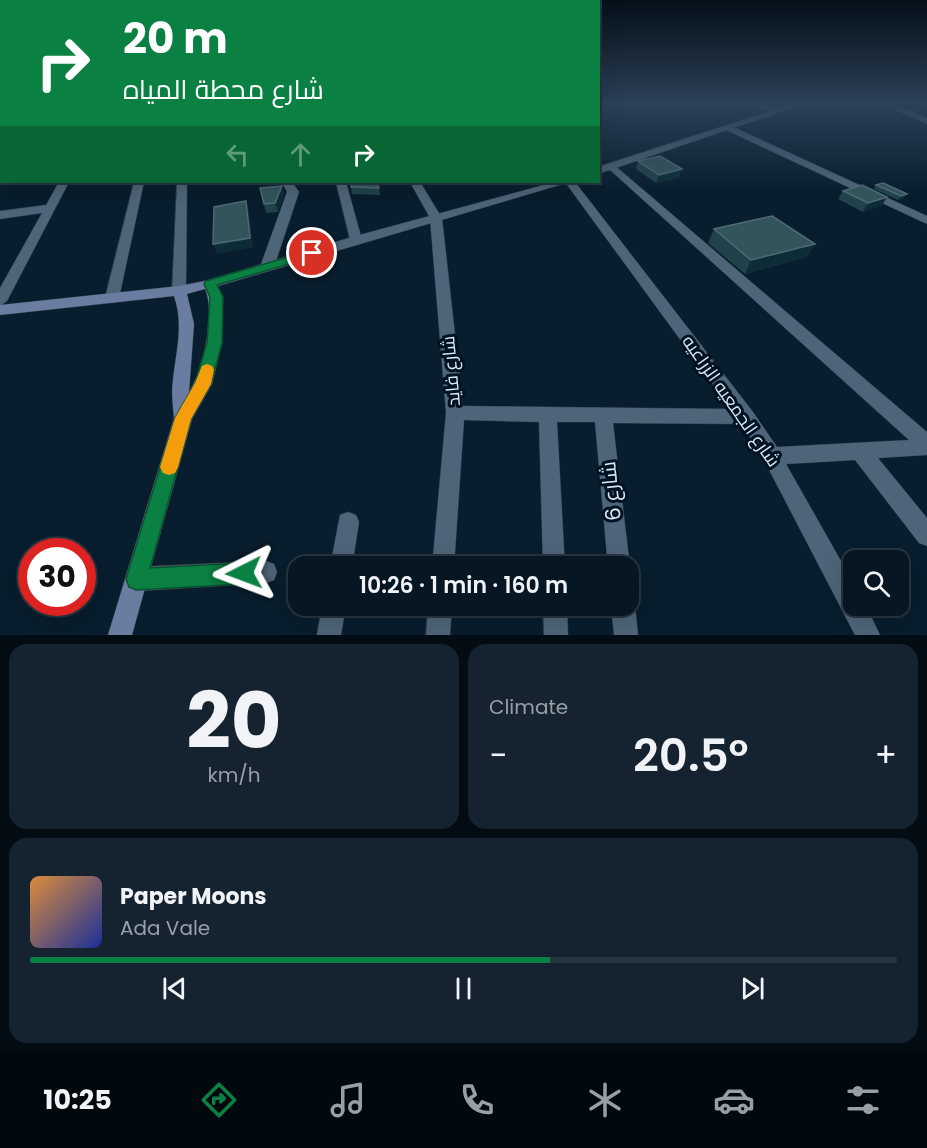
<!DOCTYPE html>
<html lang="en">
<head>
<meta charset="utf-8">
<style>
  :root { --surface:#061622; --page:#14232f; --text:#f1f3f6; --muted:#989fa5; --line:#273540; --accent:#0b8043 }
  body { margin:0; font-family:Poppins,Cairo,sans-serif; background:var(--page); color:var(--text); height:100vh; display:flex; flex-direction:column; font-size:22px; white-space:nowrap }
  * { box-sizing:border-box; margin:0 }
  p { font-size:20px; color:var(--muted) }
  .icon { flex:none; width:33px; height:33px; fill:none; stroke:currentColor; stroke-width:2; stroke-linecap:round; stroke-linejoin:round }
  .map { position:relative; height:635px; overflow:hidden }
  .sheet { display:flex; flex-direction:column; gap:9px; padding:9px; background:#030c13; flex:1 }
  .sheet>* { flex:none }
  .guide { position:absolute; left:0px; top:0px; width:600px; height:183px; box-shadow:0 6px 24px #0002,0 0 0 2px var(--line); background:#0b8043; color:#fff; overflow:hidden }
  .controls { position:absolute; left:843px; top:550px; display:grid; gap:12px }
  .controls a { display:grid; place-items:center; width:66px; height:66px; border-radius:12px; background:var(--surface); box-shadow:0 6px 24px #0002,0 0 0 2px var(--line); font-size:30px }
  .speed { position:absolute; left:18px; top:538px; display:flex; gap:12px; font-size:30px; font-weight:700; text-align:center }
  .speed>* { display:grid; place-content:center; width:78px; height:78px; border-radius:50%; background:var(--surface); box-shadow:0 6px 24px #0002,0 0 0 2px var(--line); line-height:1 }
  .speed .limit { border:9px solid #d22; background:#fff; color:#111 }
  .pin { position:absolute; display:grid; place-items:center; width:51px; height:51px; color:#fff; margin:-26px; border:3px solid #fff; border-radius:50%; box-shadow:0 2px 6px #0007 }
  .me { position:absolute; width:66px; margin:-33px; rotate:267deg; stroke-linejoin:round; filter:drop-shadow(0 0 4px #0008) }
  .turn { display:flex; align-items:center; gap:21px; height:126px; padding:0 24px; font-size:27px }
  .turn .icon { width:78px; height:78px; stroke-width:2.5 }
  .turn b { display:block; font-size:42px; line-height:51px }
  .lanes { display:flex; align-items:center; height:57px; padding:0 24px; background:#0003; justify-content:center; gap:30px; direction:ltr }
  .lanes .off { opacity:.35 }
  .big { font-size:45px; font-weight:600; line-height:1.1 }
  .sheet .card { flex:1; display:flex; flex-direction:column; justify-content:center; gap:9px; min-width:0; padding:0 21px; border-radius:18px; background:var(--page) }
  .sheet .dial { align-items:center; gap:0 }
  .dial b { font-size:78px; line-height:1 }
  .song { display:flex; align-items:center; gap:18px }
  .cover { width:72px; height:72px; border-radius:9px; background:linear-gradient(135deg,hsl(30 70% 55%),hsl(230 70% 35%)) }
  .played { height:6px; border-radius:3px; background:linear-gradient(90deg,var(--accent) 60%,var(--line) 60%) }
  .keys { display:flex; justify-content:space-around; direction:ltr }
  .heat { display:flex; justify-content:space-between; align-items:center; font-size:33px; direction:ltr }
  .sheet .tiles { flex:1; display:grid; gap:9px; grid-template-columns:1fr 1fr }
  .card:last-child { grid-column:span 2 }
  .trip { position:absolute; left:288px; top:556px; width:351px; height:60px; border-radius:18px; background:var(--surface); box-shadow:0 6px 24px #0002,0 0 0 2px var(--line); font-weight:600; line-height:60px; text-align:center }
  .tab-bar { display:flex; height:96px; justify-content:space-around; align-items:center; background:#02090e; color:var(--muted) }
  .tab-bar .icon { width:42px; height:42px }
  .tab-bar .active { color:var(--accent) }
  .tab-bar b { font-size:27px; color:var(--text) }
  .map>svg:first-child { display:block }
</style>
</head>
<body>
<div class="map">
<svg width="927" height="635" viewBox="0 0 927 635">
  <rect width="100%" height="100%" fill="#081d2d"/>
  <g fill="none" stroke-linecap="round" stroke-linejoin="round">
    <defs>
      <g id="minor">
        <path d="M 753,103 L 763,103 L 780,112 L 773,114 Z"/>
        <path d="M 880,103 L 891,103 L 927,118 L 927,124 Z"/>
        <path d="M 729,125 L 927,216 L 927,224 L 726,130 L 726,126 Z"/>
        <path d="M 2,150 L 2,157 L 0,157 L 0,151 Z"/>
        <path d="M 613,164 L 927,432 L 927,455 L 878,458 L 927,518 L 927,546 L 919,543 L 855,460 L 786,464 L 854,584 L 854,606 L 866,606 L 880,635 L 855,635 L 765,462 L 742,424 L 613,423 L 630,567 L 628,572 L 628,567 L 608,567 L 595,422 L 557,422 L 565,567 L 543,567 L 539,422 L 464,420 L 454,567 L 432,567 L 446,413 L 430,218 L 410,182 L 420,182 L 442,218 L 463,406 L 731,409 L 565,182 L 575,182 L 753,412 L 777,447 L 909,440 L 609,169 L 609,165 Z"/>
        <path d="M 0,177 L 2,182 L 6,182 L 0,183 Z"/>
        <path d="M 59,182 L 69,182 L 7,301 L 0,306 L 0,288 L 42,213 L 0,219 L 0,211 L 46,205 Z"/>
        <path d="M 134,182 L 144,182 L 119,298 L 112,303 L 105,298 Z"/>
        <path d="M 177,182 L 187,182 L 186,291 L 179,296 L 172,291 Z"/>
        <path d="M 282,182 L 292,182 L 299,192 L 274,267 L 267,271 L 260,267 L 287,192 Z"/>
        <path d="M 336,182 L 346,182 L 362,240 L 360,243 L 352,243 L 350,240 Z"/>
        <path d="M 348,512 L 356,515 L 359,522 L 352,567 L 330,567 L 340,515 Z"/>
        <path d="M 266,561 L 274,564 L 277,572 L 274,580 L 266,583 L 137,591 L 129,587 L 125,579 L 129,571 L 137,567 Z"/>
        <path d="M 628,596 L 631,598 L 635,606 L 638,635 L 614,635 L 611,606 L 628,606 Z"/>
        <path d="M 322,606 L 346,606 L 341,635 L 317,635 Z"/>
        <path d="M 428,606 L 452,606 L 450,635 L 426,635 Z"/>
        <path d="M 543,606 L 567,606 L 568,635 L 544,635 Z"/>
      </g>
      <g id="tertiary">
        <path d="M 795,103 L 807,103 L 598,174 L 598,167 Z"/>
        <path d="M 555,182 L 570,182 L 215,287 L 205,287 L 203,284 L 205,281 L 352,237 Z"/>
      </g>
      <path id="secondary" d="M 210,280 L 215,281 L 223,297 L 222,343 L 212,384 L 192,419 L 132,635 L 108,635 L 174,418 C 173,406 171,393 173,380 C 176,352 184,324 174,296 L 0,315 L 0,305 L 179,286 ZM 205,289 C 216,313 203,370 189,392 L 194,324 L 187,294 Z"/>
    </defs>
    <use href="#minor" stroke="#303846" stroke-width="1"/>
    <use href="#tertiary" stroke="#303846" stroke-width="1"/>
    <use href="#secondary" stroke="#303846" stroke-width="1"/>
    <use href="#minor" fill="#4e6478" fill-rule="evenodd"/>
    <use href="#tertiary" fill="#4e6478" fill-rule="evenodd"/>
    <use href="#secondary" fill="#6a7c9f" fill-rule="evenodd"/>
  </g>
  <g fill="#20424a">
    <path d="M 638,161 L 679,178 L 656,183 L 636,169 Z"/>
    <path d="M 348,182 L 376,182 L 379,188 L 380,195 L 352,194 L 351,187 L 352,184 L 349,185 Z"/>
    <path d="M 883,183 L 907,194 L 904,198 L 898,200 L 874,189 L 876,185 Z"/>
    <path d="M 282,186 L 284,194 L 278,212 L 266,213 L 260,188 Z"/>
    <path d="M 843,191 L 887,197 L 882,205 L 863,212 L 838,199 Z"/>
    <path d="M 714,229 L 815,244 L 807,257 L 745,274 L 708,243 Z"/>
  </g>
  <g fill="#0e2c37">
    <path d="M 682,169 L 679,178 L 656,183 L 659,175 Z"/>
    <path d="M 282,186 L 284,194 L 278,212 L 275,203 Z"/>
    <path d="M 907,194 L 904,198 L 898,200 L 901,196 Z"/>
    <path d="M 887,197 L 882,205 L 863,212 L 868,203 Z"/>
    <path d="M 246,201 L 249,210 L 253,247 L 217,254 L 213,244 Z"/>
    <path d="M 815,244 L 807,257 L 745,274 L 751,260 Z"/>
  </g>
  <g fill="#34545c" stroke="#4e6b74" stroke-width="1.5">
    <path d="M 660,156 L 682,169 L 659,175 L 638,161 Z"/>
    <path d="M 353,182 L 376,182 L 379,188 L 351,187 Z"/>
    <path d="M 883,183 L 907,194 L 901,196 L 876,185 Z"/>
    <path d="M 862,185 L 887,197 L 868,203 L 843,191 Z"/>
    <path d="M 282,186 L 275,203 L 264,204 L 260,188 Z"/>
    <path d="M 246,201 L 250,238 L 213,244 L 214,207 Z"/>
    <path d="M 772,216 L 815,244 L 751,260 L 714,229 Z"/>
  </g>
  <linearGradient id="sky" x2="0" y2="1"><stop stop-color="#041019"/><stop offset="0.54" stop-color="#2c4057"/><stop offset="1" stop-color="#2c4057" stop-opacity="0"/></linearGradient>
  <rect width="927" height="192" fill="url(#sky)"/>
  <path fill="#0b8043" stroke="#07532c" stroke-width="1.5" d="M 312,250 L 316,251 L 316,256 L 217,285 L 223,297 L 222,343 L 211,384 L 191,419 L 150,568 L 244,563 L 252,566 L 255,573 L 252,581 L 244,584 L 136,590 L 129,587 L 126,579 L 175,418 L 195,383 L 207,343 L 210,297 L 204,284 L 206,281 Z"/>
  <path fill="#f59e0b" d="M 207,364 L 212,366 L 214,370 L 211,384 L 191,419 L 178,467 L 175,473 L 169,475 L 163,473 L 160,467 L 175,418 L 195,383 L 202,366 Z"/>
  <g text-anchor="middle" stroke-width="6" stroke-linejoin="round" paint-order="stroke">
    <g font-size="18" fill="#dbe8f4" stroke="#011323">
      <text transform="translate(451 371) rotate(-95)" y="6">شارع فايد</text>
      <text transform="translate(731 401) rotate(55)" y="6">شارع الجمعيه الزراعيه</text>
    </g>
    <g font-size="21" fill="#dbe8f4" stroke="#011323">
      <text transform="translate(611 491) rotate(-96)" y="7">شارع 6</text>
    </g>
  </g>
</svg>
<div class="controls">
<a><svg class="icon" aria-label="search" viewBox="0 0 24 24"><circle cx="10" cy="10" r="6"/><path d="M15 15l6 6"/></svg></a>
</div>
<div class="speed"><div class="limit">30</div></div>
<div class="pin" style="left:312px;top:253px;background:#d93025"><svg class="icon" aria-label="arrive" viewBox="0 0 24 24"><path d="M6 21V4h12l-3 4 3 4H6"/></svg></div>
<svg class="me" style="left:244px;top:573px" viewBox="-20 -20 40 40"><path d="M0-17L14 15 0 8-14 15z" fill="#0b8043" stroke="#fff" stroke-width="4"/></svg>
<div class="trip">10:26 · 1 min · 160 m</div>
<div class="guide">
<div class="turn"><svg class="icon" aria-label="right" viewBox="0 0 24 24"><path d="M7 20v-9h11M14 6l5 5-5 5"/></svg><div><b>20 m</b>شارع محطة المياه</div></div>
<div class="lanes"><svg class="icon off" aria-label="left" viewBox="0 0 24 24"><path d="M17 20v-9H6M10 6l-5 5 5 5"/></svg><svg class="icon off" aria-label="ahead" viewBox="0 0 24 24"><path d="M12 20V5M6 11l6-6 6 6"/></svg><svg class="icon" aria-label="right" viewBox="0 0 24 24"><path d="M7 20v-9h11M14 6l5 5-5 5"/></svg></div>
</div>
</div>
<section class="sheet">
<div class="tiles">
<div class="card dial"><b>20</b><p>km/h</p></div>
<div class="card"><p>Climate</p>
<div class="heat"><a>−</a><b class="big">20.5°</b><a>+</a></div>
</div>
<div class="card">
<div class="song"><i class="cover"></i><div><b>Paper Moons</b><p>Ada Vale</p></div></div>
<div class="played"></div>
<div class="keys"><svg class="icon" aria-label="previous" viewBox="0 0 24 24"><path d="M18 5L8 12l10 7zM5 5v14"/></svg><svg class="icon" aria-label="pause" viewBox="0 0 24 24"><path d="M8 5v14M16 5v14"/></svg><svg class="icon" aria-label="next" viewBox="0 0 24 24"><path d="M6 5l10 7-10 7zM19 5v14"/></svg></div>
</div>
</div>
</section>
<nav class="tab-bar">
<b>10:25</b>
<svg class="icon active" aria-label="directions" viewBox="0 0 24 24"><path d="M12 3l9 9-9 9-9-9zM9 14v-3h6M13 9l2 2-2 2"/></svg>
<svg class="icon" aria-label="music" viewBox="0 0 24 24"><path d="M9 18V5l10-2v13"/><circle cx="6" cy="18" r="3"/><circle cx="16" cy="16" r="3"/></svg>
<svg class="icon" aria-label="phone" viewBox="0 0 24 24"><path d="M5 4h4l2 5-3 2q2 4 5 5l2-3 5 2v4C11 20 4 13 5 4z"/></svg>
<svg class="icon" aria-label="climate" viewBox="0 0 24 24"><path d="M12 3v18M4 7l16 10M4 17L20 7"/></svg>
<svg class="icon" aria-label="car" viewBox="0 0 24 24"><path d="M5 17H2v-5l4-1 3-4h7l3 4 3 1v5h-3M9 17h6M6 11h13"/><circle cx="7" cy="17" r="2"/><circle cx="17" cy="17" r="2"/></svg>
<svg class="icon" aria-label="filters" viewBox="0 0 24 24"><path d="M4 7h16M4 17h16"/><circle cx="9" cy="7" r="2"/><circle cx="15" cy="17" r="2"/></svg>
</nav>
</body>
</html>
